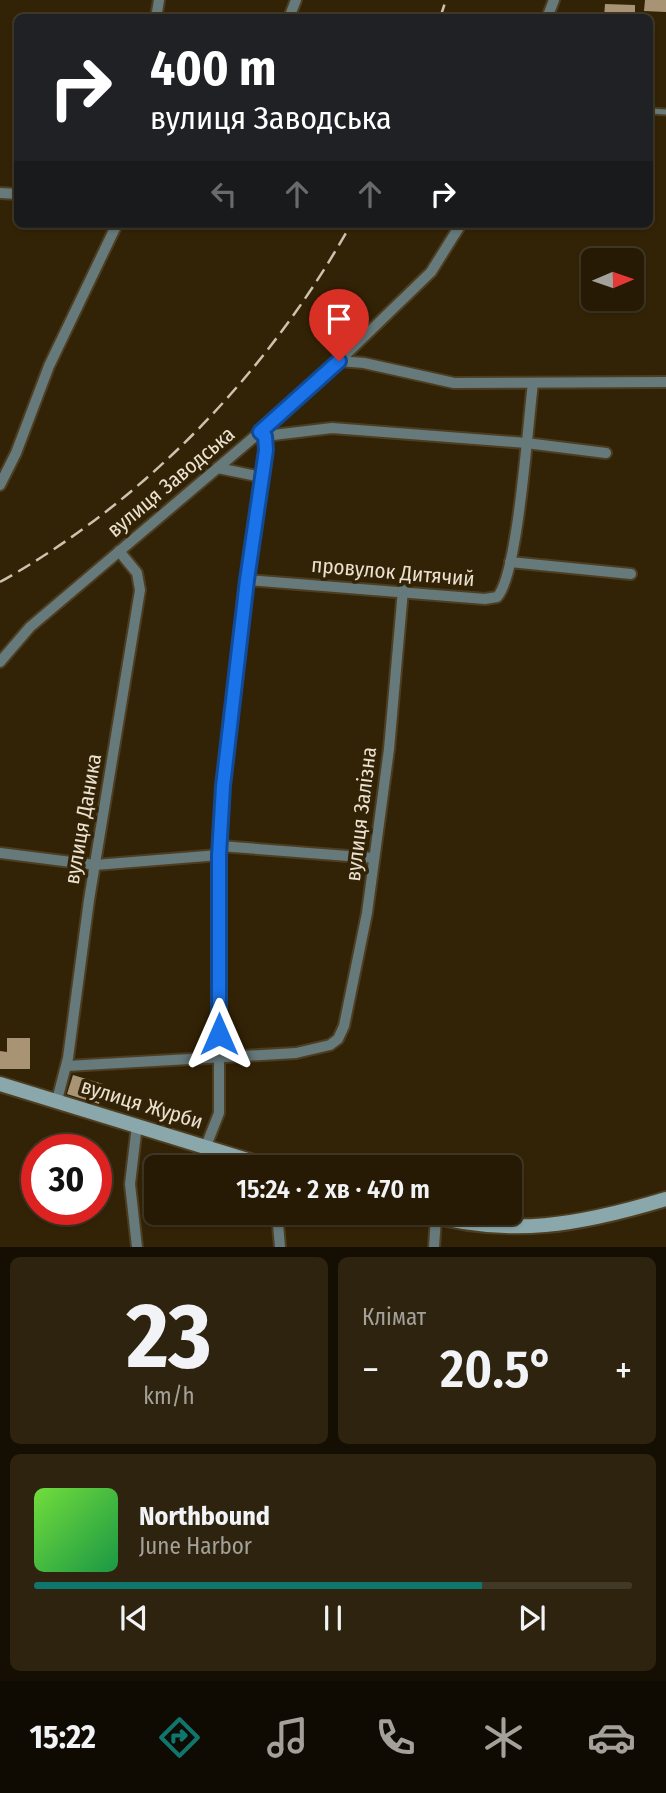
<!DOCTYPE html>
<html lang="uk">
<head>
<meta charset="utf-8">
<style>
  :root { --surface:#261a04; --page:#2e230e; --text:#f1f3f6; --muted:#a4a19a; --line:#423826; --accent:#0f766e }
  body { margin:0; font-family:"Fira Sans Condensed",sans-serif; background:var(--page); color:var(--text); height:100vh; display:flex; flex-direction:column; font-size:26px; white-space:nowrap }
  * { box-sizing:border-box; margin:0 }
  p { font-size:23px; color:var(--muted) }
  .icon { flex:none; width:38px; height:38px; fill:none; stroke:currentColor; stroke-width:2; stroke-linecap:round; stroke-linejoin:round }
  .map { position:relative; height:1247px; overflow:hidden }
  .details { display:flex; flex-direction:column; gap:10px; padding:10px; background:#150e02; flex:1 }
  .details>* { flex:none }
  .banner { position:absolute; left:14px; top:14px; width:639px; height:214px; border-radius:10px; box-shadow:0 2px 5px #0004,0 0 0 2px var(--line); background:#202124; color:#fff; overflow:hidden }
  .needle { width:46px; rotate:88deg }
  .fabs { position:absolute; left:581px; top:248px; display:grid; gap:14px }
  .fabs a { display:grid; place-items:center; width:63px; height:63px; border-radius:10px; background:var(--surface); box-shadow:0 2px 5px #0004,0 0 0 2px var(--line); font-size:35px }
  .speed { position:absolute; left:21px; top:1134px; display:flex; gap:14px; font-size:35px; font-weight:700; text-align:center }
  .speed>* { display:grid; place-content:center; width:91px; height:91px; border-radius:50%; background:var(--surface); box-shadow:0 2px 5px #0004,0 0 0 2px var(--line); line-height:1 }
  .speed .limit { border:10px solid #d22; background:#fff; color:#111 }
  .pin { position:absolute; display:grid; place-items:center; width:60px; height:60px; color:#fff; margin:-72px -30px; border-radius:50% 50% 50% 0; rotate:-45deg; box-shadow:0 0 7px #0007 }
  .pin .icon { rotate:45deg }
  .me { position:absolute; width:77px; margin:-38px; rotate:0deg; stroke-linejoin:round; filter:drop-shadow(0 0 5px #0008) }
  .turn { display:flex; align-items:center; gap:24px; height:147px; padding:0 21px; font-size:32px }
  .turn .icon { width:91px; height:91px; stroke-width:2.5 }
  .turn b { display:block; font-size:49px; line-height:60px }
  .lanes { display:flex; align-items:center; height:66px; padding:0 21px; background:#0003; justify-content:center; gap:35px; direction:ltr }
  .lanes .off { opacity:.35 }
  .big { font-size:52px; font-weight:600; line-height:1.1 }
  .details .widget { flex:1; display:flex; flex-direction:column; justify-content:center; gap:10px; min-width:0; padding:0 24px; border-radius:10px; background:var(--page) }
  .details .dial { align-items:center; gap:0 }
  .dial b { font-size:91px; line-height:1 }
  .song { display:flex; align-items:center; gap:21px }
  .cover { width:84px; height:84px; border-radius:10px; background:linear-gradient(135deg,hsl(100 70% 55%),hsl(140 70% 35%)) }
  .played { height:7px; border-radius:4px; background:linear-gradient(90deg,var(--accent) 75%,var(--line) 75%) }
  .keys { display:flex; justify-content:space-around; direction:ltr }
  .heat { display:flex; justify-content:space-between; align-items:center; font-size:38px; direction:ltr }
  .details .tiles { flex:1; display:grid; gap:10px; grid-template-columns:1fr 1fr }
  .widget:last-child { grid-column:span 2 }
  .trip { position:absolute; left:144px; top:1155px; width:378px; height:70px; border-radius:10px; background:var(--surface); box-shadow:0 2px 5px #0004,0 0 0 2px var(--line); font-weight:600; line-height:70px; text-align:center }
  .tab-bar { display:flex; height:112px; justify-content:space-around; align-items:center; background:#0f0a02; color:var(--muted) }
  .tab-bar .icon { width:49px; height:49px }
  .tab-bar .on { color:var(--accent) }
  .tab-bar b { font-size:32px; color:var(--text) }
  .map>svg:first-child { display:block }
</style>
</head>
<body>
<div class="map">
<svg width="666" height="1247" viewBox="0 0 666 1247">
  <rect width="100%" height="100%" fill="#332306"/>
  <g fill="#a89475">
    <path d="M 645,0 L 666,0 L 666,12 L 644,11 Z"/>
    <path d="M 605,4 L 635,5 L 635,18 L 604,18 Z"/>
    <path d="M 7,1038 L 30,1038 L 30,1069 L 0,1069 L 0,1051 L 7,1052 Z"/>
    <path d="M 73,1075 L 103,1084 L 99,1104 L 67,1094 Z"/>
  </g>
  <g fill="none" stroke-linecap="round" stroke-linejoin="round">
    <defs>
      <path id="lane" d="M 649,111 L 666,112"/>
      <g id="street">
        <path d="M 156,18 L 159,0"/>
        <path d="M 289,18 L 296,0"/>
        <path d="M 547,18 L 554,0"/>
        <path d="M 0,193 L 18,194"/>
        <path d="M 339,361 L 431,272 L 461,224"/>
        <path d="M 265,436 L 332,428 L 526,443 L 606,453"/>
        <path d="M 218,468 L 261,477"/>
        <path d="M 0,485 L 16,453 L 49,366 L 117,224"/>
        <path d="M 510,562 L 631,574"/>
        <path d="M 247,580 L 485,599 L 497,597 C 518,576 528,421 533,383"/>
        <path d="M 0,662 L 30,627 L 260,432 L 339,361 L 364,363 L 454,383 L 666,382"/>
        <path d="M 220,846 L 374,858"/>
        <path d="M 0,853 L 95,865 L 219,855"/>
        <path d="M 67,1066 L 296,1053 L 330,1045 L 338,1039 L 344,1026 L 367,913 L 389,749 L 403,590"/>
        <path d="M 57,1100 L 68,1058 L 89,900 L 140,590 L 137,573 L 119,551"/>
        <path d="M 137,1125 L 130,1184 L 137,1247"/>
        <path d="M 206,1146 L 219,1113 L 219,855 L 223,786 L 247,580 L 266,450 L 265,436 L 260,432"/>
        <path d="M 277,1213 L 280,1247"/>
        <path d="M 434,1247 L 436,1217"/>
      </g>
      <g id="secondary">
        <path d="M 0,1084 L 270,1167"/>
        <path d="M 422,1213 C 511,1238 580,1225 666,1199"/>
      </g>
    </defs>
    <use href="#lane" stroke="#4d3e22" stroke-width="9"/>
    <use href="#street" stroke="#4d3e22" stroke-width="14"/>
    <use href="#secondary" stroke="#4d3e22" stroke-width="18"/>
    <use href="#lane" stroke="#66797b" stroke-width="5"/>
    <use href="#street" stroke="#66797b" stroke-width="10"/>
    <use href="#secondary" stroke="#8aa8ab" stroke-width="14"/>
    <g stroke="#cdc2b0" stroke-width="2.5" stroke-dasharray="14 7" stroke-linecap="butt">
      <path d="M 440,18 L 446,0"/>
      <path d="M 0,582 C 147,500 270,370 351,224"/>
    </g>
  </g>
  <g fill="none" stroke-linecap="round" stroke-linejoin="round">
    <defs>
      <path id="route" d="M 219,1034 L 219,855 L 223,786 L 247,580 L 266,450 L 265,436 L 260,432 L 339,361"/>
    </defs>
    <use href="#route" stroke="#114b97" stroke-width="18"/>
    <use href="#route" stroke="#1a73e8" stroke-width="12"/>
  </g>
  <g text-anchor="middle" stroke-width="7" stroke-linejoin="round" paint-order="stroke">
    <g font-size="21" fill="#ebe1d1" stroke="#332306">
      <text transform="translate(171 482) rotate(-40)" y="7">вулиця Заводська</text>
      <text transform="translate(393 572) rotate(5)" y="7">провулок Дитячий</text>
      <text transform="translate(361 814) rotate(-83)" y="7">вулиця Залізна</text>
      <text transform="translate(83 819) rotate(-80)" y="7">вулиця Даника</text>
      <text transform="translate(142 1104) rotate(17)" y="7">вулиця Журби</text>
    </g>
  </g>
</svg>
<div class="fabs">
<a><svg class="needle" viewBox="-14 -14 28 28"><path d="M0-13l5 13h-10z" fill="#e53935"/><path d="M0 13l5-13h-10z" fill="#a4a19a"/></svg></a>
</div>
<div class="speed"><div class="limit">30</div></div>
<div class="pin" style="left:339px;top:361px;background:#d93025"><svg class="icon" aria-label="arrive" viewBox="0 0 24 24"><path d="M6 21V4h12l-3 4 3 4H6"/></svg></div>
<svg class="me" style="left:219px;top:1034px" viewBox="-20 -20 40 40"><path d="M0-17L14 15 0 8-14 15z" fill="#1a73e8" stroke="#fff" stroke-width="4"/></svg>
<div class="trip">15:24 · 2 хв · 470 m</div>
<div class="banner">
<div class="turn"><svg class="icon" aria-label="right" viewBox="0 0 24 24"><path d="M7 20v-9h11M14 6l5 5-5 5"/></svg><div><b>400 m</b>вулиця Заводська</div></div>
<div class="lanes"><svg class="icon off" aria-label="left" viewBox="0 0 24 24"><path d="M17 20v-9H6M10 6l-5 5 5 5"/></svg><svg class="icon off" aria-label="ahead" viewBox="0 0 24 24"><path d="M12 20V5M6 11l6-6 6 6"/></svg><svg class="icon off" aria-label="ahead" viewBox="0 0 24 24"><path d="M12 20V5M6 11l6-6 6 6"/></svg><svg class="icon" aria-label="right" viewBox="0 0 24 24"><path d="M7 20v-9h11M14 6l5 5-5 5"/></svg></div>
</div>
</div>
<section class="details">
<div class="tiles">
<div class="widget dial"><b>23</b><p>km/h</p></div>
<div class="widget"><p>Клімат</p>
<div class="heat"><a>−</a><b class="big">20.5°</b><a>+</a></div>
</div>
<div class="widget">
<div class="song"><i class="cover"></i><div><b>Northbound</b><p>June Harbor</p></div></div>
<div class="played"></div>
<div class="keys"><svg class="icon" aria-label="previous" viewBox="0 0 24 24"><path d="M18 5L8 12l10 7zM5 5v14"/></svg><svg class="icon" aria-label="pause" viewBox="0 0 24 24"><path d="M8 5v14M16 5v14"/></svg><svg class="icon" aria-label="next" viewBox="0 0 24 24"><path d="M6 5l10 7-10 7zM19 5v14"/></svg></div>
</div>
</div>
</section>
<nav class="tab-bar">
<b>15:22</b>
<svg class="icon on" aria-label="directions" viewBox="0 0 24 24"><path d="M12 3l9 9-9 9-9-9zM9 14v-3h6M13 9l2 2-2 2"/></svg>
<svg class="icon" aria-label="music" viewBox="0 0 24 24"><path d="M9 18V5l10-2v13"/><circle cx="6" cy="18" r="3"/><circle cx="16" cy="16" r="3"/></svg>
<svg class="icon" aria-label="phone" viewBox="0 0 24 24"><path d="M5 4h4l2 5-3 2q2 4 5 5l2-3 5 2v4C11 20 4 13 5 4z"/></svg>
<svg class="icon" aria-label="climate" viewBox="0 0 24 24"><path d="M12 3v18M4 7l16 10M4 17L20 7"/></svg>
<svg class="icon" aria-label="car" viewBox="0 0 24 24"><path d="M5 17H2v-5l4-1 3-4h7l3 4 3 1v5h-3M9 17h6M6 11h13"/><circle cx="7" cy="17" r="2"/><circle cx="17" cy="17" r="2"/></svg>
</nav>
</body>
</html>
